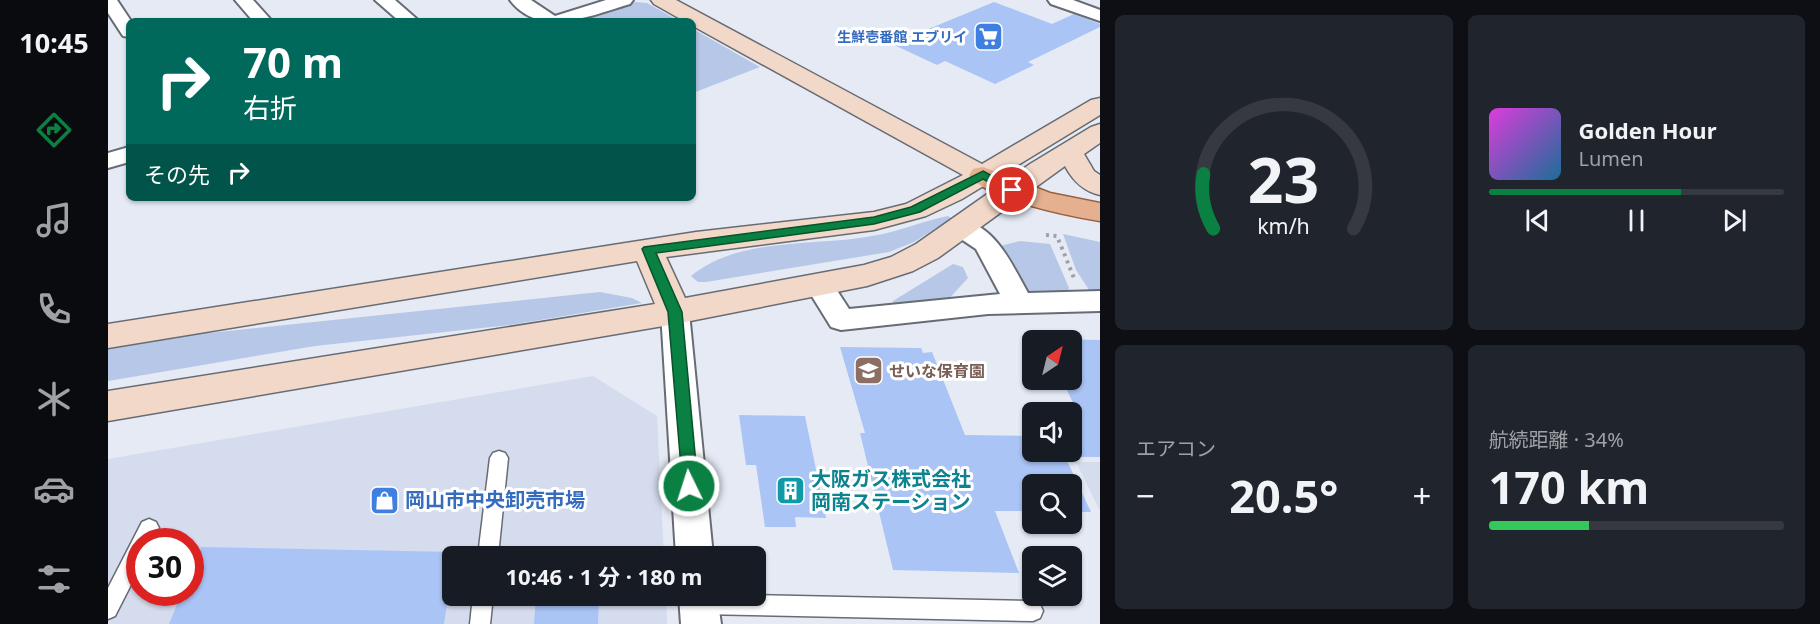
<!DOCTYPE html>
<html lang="ja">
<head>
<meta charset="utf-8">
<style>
  :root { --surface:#171b24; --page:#20242c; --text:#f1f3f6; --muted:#9ea1a6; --line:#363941; --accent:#0b8043 }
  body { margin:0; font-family:"Noto Sans","Noto Sans JP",sans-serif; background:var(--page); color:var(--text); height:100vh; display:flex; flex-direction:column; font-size:22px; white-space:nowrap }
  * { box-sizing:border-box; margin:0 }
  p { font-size:20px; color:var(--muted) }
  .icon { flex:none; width:33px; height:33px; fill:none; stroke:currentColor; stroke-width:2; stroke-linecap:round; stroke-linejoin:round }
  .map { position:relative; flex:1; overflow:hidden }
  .sheet { display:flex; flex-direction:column; gap:15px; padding:15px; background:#0d0f14; width:720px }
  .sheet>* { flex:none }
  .guide { position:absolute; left:18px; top:18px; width:570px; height:183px; border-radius:9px; box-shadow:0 2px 4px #0004; background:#00695c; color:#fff; overflow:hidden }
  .needle { width:39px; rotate:35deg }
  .tools { position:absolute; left:914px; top:330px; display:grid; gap:12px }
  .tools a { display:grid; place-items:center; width:60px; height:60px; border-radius:9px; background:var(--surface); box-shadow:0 2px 4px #0004; font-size:30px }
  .speed { position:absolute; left:18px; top:528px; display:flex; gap:12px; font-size:30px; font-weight:700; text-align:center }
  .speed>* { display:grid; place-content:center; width:78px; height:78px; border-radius:50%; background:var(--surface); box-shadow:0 2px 4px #0004; line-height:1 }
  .speed .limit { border:9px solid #d22; background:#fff; color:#111 }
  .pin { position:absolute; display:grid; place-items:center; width:51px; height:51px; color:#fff; margin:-26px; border:3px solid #fff; border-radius:50%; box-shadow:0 2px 6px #0007 }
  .me { position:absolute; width:66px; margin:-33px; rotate:356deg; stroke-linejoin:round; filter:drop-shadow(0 0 4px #0008) }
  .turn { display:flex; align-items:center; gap:21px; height:126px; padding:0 18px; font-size:27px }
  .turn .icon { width:78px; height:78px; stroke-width:2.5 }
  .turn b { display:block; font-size:42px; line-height:51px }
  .then { display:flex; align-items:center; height:57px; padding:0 18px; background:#0003; gap:12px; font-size:22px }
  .big { font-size:45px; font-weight:700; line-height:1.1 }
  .sheet .widget { flex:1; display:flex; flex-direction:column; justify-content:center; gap:9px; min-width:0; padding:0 21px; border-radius:9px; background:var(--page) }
  .sheet .dial { align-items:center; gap:0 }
  .dial svg { height:156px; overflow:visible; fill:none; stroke:var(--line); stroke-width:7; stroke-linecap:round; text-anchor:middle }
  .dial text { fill:var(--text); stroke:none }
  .song { display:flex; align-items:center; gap:18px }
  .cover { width:72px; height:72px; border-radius:9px; background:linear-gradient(135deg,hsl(300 70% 55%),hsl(200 70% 35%)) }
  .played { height:6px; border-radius:3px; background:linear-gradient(90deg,var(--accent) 65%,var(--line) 65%) }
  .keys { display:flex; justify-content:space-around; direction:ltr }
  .heat { display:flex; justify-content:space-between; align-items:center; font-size:33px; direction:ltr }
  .charge { height:9px; border-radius:4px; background:linear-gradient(90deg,#34c759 34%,var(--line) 0) }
  .sheet .tiles { flex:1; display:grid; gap:15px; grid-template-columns:repeat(2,1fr) }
  .trip { position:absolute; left:334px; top:546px; width:324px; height:60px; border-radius:9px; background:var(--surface); box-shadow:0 2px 4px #0004; font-weight:700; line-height:60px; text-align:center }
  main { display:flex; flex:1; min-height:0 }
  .tabs { display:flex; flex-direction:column; width:108px; justify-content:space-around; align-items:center; background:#090b0e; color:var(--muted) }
  .tabs .icon { width:42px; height:42px }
  .tabs .active { color:var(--accent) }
  .tabs b { font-size:27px; color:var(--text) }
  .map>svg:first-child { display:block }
</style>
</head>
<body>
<main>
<nav class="tabs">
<b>10:45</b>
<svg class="icon active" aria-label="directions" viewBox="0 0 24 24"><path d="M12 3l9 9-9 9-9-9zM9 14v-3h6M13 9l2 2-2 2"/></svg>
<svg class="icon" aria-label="music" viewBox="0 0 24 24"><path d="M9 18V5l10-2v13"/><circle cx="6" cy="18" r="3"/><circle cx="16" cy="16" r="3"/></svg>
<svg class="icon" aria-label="phone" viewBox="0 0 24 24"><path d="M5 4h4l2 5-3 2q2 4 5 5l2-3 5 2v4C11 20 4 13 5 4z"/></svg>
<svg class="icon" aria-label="climate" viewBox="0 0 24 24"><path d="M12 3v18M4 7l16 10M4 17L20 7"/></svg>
<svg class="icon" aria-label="car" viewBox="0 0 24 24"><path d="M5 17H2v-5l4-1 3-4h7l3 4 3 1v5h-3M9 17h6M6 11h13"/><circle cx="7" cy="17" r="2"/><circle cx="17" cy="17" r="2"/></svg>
<svg class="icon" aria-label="filters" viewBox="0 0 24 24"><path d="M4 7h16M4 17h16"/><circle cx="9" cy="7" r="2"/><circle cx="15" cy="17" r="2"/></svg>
</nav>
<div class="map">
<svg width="992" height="624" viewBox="0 0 992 624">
  <rect width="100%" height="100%" fill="#e5eaf5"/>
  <g fill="#d5dced" fill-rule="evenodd">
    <path d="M 485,376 L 549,416 L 556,556 L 345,556 L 345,596 L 558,596 L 559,624 L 0,624 L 0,459 ZM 32,542 L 82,542 L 82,592 L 32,592 Z"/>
    <path d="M 968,462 L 992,462 L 992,511 Z"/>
  </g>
  <g fill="#b6c7e7">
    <path d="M 528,2 L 539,3 L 571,21 L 467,21 Z"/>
    <path d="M 585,29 L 652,67 L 585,93 Z"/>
    <path d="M 840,216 L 843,218 L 841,220 L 806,242 L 781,252 L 598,282 L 590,282 L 583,276 C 632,236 706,247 764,236 C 790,232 814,221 840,216 Z"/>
    <path d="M 955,234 L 992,242 L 992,293 L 983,293 L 968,270 Z"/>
    <path d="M 912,241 L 942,244 L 961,288 L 958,295 L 927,295 L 917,290 L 892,246 Z"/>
    <path d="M 845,264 L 855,267 L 860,278 L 837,303 L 784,305 L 785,301 Z"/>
    <path d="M 492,292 L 524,298 L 534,303 L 402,325 L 207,346 L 0,381 L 0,348 L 96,329 L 101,333 Z"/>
  </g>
  <g fill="#abc4f6">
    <path d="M 886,2 L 944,24 L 966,14 L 992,24 L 992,27 L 920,62 L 926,65 L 887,84 L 837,61 L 829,65 L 784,44 Z"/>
    <path d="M 933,339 L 992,340 L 992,457 L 970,457 L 963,442 L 963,412 L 948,412 L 970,413 L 954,380 L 963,380 L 963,340 Z"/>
    <path d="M 732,347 L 813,348 L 815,353 L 824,352 L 857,435 L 924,436 L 924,452 L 955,452 L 983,512 L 963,512 L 963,484 L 924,484 L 924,511 L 887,511 L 911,573 L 785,570 L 752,433 L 757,433 Z"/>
    <path d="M 631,415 L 697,416 L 718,518 L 687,517 L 688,527 L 657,527 L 648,465 L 638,465 Z"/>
    <path d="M 93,547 L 347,552 L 336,624 L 61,624 L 74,592 L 82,592 L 82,573 Z"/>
    <path d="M 432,550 L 492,551 L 492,556 L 431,556 Z"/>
    <path d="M 428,596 L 491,596 L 490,624 L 426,624 Z"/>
  </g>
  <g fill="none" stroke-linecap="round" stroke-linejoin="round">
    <defs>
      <g id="lane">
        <path d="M 391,451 L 397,453 L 400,458 L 390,556 L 370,556 L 382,458 L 385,453 Z"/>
        <path d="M 41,519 L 48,522 L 51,528 L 44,542 L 32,542 L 32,567 L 7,616 L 0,619 L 0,588 L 34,522 Z"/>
        <path d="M 648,595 L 925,601 L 932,604 L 935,611 L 932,618 L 925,621 L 591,614 L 584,611 L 581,604 L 584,597 L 587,596 Z"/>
        <path d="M 365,596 L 385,596 L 382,624 L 362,624 Z"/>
      </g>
      <g id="street">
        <path d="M 0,0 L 9,0 L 23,21 L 21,37 L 15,36 L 0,13 Z"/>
        <path d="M 127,0 L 145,0 L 164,21 L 145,21 Z"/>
        <path d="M 267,0 L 287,0 L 311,21 L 291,21 Z"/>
        <path d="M 402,0 L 423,0 L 447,16 L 498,0 L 525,0 L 522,4 C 485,15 431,39 402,0 Z"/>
        <path d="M 940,0 L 965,0 L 992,10 L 992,21 L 943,4 Z"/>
        <path d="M 21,147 L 21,162 L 0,168 L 0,153 Z"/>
        <path d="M 853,219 C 889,228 903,263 920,293 L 992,291 L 992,311 L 880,314 L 733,330 L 723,327 L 697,285 L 701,278 L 711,276 L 721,278 L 741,309 L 892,294 L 868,249 L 844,233 L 840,227 L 844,221 Z"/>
        <path d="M 567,302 L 577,305 L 581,312 L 605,556 L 568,556 L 553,312 L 557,305 Z"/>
        <path d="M 571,596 L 609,596 L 613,624 L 573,624 Z"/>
      </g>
      <path id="secondary" d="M 543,0 L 568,0 L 874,164 L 983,100 L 992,98 L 992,115 L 854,199 L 818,216 L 766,230 L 558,257 L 577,298 L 756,265 L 783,257 L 808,244 L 922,164 L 983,127 L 992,124 L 992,143 L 976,154 L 986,171 L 992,175 L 992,195 C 975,191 965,181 957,166 L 830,258 L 805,271 L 759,286 L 567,324 L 0,421 L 0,391 L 547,304 L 529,261 L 0,348 L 0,324 L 588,232 L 766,212 L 798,204 L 855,175 L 585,26 L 585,21 L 576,21 L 546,4 Z"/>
      <path id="primary" d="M 875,167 L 942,193 L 992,203 L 992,221 C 962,216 879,200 861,175 L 865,169 Z"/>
    </defs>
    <use href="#lane" stroke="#676c74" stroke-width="3"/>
    <use href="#street" stroke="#676c74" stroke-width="4"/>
    <use href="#secondary" stroke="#676c74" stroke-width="3"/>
    <use href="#primary" stroke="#98603e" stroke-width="3"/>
    <path stroke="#9ea2aa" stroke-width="4" stroke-dasharray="3 4.5" stroke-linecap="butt" d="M 938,235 L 949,236 L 966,278"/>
    <use href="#lane" fill="#fff" fill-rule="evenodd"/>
    <use href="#street" fill="#fff" fill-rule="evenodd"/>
    <use href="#secondary" fill="#f2d8c8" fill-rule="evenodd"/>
    <use href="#primary" fill="#e5b090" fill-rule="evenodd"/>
  </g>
  <path fill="#0b8043" stroke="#07532c" stroke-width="1.5" d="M 875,171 L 910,190 L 900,192 L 875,179 L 812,212 L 766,224 L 548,253 L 574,312 L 590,486 L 587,491 L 581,493 L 575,491 L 560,312 L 534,249 L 536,247 L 766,217 L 803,207 Z"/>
  <defs>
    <symbol id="supermarket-square" viewBox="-11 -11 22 22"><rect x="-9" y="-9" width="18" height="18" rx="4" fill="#3f7fe0" stroke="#fff"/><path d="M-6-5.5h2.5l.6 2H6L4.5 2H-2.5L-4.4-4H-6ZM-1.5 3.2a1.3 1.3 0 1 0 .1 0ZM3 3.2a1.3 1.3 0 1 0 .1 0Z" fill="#fff"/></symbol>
    <symbol id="school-square" viewBox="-11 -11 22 22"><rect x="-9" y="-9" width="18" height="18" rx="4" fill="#8d6e63" stroke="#fff"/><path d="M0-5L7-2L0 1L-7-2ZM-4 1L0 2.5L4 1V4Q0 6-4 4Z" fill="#fff"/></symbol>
    <symbol id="building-square" viewBox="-11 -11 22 22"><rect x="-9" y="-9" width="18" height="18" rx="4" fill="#0f9aa8" stroke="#fff"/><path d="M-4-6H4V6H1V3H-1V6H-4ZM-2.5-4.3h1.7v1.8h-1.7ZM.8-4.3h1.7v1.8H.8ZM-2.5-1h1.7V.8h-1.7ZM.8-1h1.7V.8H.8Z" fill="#fff"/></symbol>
    <symbol id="shop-square" viewBox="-11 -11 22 22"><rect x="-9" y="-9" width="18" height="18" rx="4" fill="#3f7fe0" stroke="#fff"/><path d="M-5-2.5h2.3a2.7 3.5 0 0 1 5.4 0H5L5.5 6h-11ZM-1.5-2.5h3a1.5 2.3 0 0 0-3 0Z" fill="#fff"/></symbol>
  </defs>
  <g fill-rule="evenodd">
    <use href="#supermarket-square" x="864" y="20" width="33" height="33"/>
    <use href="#school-square" x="744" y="354" width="33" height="33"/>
    <use href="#building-square" x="666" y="474" width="33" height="33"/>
    <use href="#shop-square" x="260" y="484" width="33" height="33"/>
  </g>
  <g text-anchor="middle" stroke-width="6" stroke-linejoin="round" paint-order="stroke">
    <g font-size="14" font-weight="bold" fill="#366cbe" stroke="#fff" text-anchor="end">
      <text x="859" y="42">生鮮壱番館 エブリイ</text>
    </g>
    <g font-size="16" font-weight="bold" fill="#785e54" stroke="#fff" text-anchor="start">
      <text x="781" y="377">せいな保育園</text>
    </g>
    <g font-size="20" font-weight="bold" fill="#0d838f" stroke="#fff" text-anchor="start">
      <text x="703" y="486">大阪ガス株式会社<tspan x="703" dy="23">岡南ステーション</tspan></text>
    </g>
    <g font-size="20" font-weight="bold" fill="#366cbe" stroke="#fff" text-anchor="start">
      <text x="297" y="507">岡山市中央卸売市場</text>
    </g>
  </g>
</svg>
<div class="tools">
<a><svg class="needle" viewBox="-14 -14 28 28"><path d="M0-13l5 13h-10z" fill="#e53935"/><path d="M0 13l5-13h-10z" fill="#9ea1a6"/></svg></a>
<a><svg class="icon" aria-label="sound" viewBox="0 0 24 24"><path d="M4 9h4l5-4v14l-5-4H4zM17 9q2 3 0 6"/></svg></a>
<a><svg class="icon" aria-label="search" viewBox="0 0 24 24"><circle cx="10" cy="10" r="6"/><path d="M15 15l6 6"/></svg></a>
<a><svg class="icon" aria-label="layers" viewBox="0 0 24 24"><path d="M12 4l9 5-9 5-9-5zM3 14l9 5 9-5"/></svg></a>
</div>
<div class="speed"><div class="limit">30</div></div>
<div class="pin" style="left:904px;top:190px;background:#d93025"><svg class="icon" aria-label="arrive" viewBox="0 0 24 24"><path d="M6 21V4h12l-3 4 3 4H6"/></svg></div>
<svg class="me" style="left:581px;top:486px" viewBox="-20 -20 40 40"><circle r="17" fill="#0b8043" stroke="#fff" stroke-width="3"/><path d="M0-11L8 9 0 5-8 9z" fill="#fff"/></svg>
<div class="trip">10:46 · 1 分 · 180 m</div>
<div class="guide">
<div class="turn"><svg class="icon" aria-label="right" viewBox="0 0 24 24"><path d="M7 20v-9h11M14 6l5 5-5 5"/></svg><div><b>70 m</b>右折</div></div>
<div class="then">その先<svg class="icon" aria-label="right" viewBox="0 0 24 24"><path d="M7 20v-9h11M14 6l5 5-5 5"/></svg></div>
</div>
</div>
<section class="sheet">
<div class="tiles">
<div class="widget dial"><svg viewBox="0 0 100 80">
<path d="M14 69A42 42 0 1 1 86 69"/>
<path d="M14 69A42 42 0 0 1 9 41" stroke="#0b8043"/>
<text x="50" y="56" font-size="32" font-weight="700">23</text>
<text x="50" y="72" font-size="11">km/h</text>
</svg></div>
<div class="widget">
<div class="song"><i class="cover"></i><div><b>Golden Hour</b><p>Lumen</p></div></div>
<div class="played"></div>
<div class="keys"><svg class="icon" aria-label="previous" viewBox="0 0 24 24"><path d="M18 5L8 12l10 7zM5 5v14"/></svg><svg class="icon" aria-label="pause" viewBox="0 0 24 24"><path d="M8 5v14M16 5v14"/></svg><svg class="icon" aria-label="next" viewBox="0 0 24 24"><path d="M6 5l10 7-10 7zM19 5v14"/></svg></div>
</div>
<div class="widget"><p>エアコン</p>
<div class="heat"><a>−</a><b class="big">20.5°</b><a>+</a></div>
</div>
<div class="widget"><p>航続距離 · 34%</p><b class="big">170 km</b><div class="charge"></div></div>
</div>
</section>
</main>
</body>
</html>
